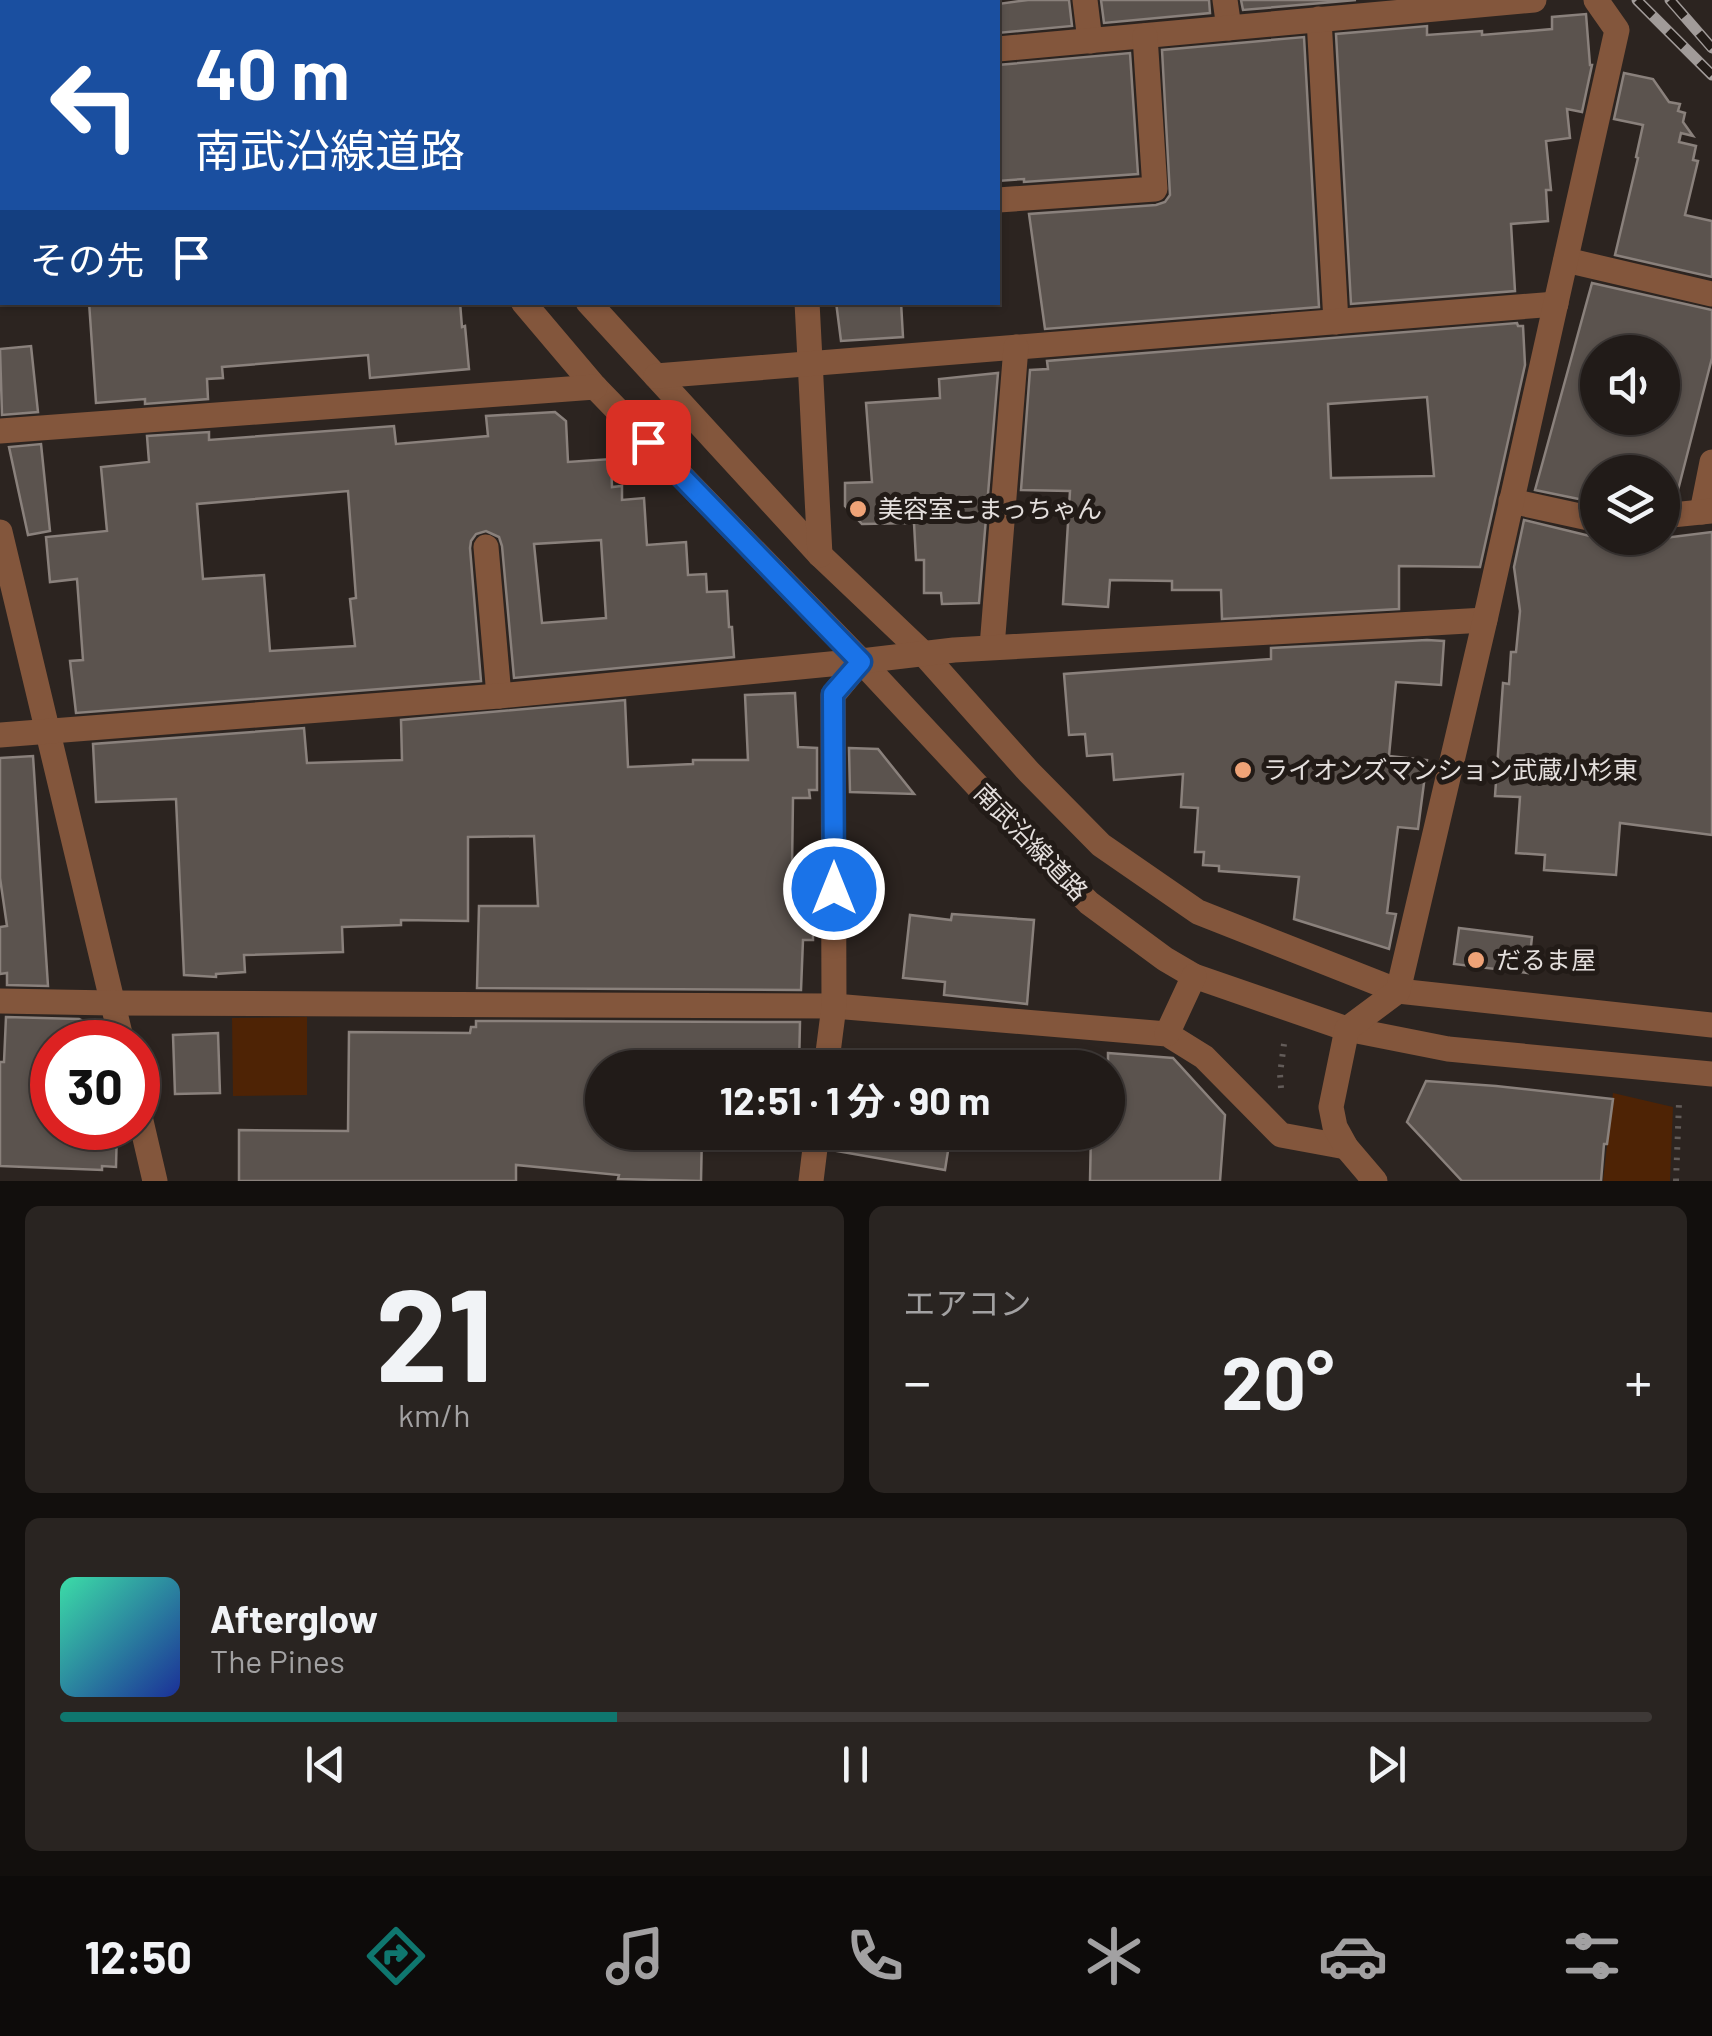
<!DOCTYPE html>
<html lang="ja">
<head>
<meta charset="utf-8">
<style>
  :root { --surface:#211b18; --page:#292421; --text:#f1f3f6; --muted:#a2a1a2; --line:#3e3937; --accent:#0f766e }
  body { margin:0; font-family:Barlow,"Noto Sans JP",sans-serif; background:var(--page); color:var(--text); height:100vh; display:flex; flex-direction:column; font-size:38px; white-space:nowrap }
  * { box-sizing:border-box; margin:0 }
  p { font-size:32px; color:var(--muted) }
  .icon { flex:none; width:55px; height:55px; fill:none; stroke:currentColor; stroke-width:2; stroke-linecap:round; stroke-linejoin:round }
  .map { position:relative; height:1181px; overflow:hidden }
  .panel { display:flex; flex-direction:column; gap:25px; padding:25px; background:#120f0d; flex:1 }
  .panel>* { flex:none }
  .banner { position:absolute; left:0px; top:0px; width:1000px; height:305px; box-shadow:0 2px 8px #0004,0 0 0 2px var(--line); background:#1a4fa0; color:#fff; overflow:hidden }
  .fabs { position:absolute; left:1580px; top:335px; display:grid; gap:20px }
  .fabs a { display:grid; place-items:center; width:100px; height:100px; border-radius:50%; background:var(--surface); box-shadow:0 2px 8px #0004,0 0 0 2px var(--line); font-size:50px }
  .speed { position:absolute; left:30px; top:1020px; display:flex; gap:20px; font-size:50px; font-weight:700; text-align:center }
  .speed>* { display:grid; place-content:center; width:130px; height:130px; border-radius:50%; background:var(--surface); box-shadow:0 2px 8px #0004,0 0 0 2px var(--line); line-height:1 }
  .speed .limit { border:15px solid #d22; background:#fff; color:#111 }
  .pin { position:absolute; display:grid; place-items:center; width:85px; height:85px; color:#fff; margin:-42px; border-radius:20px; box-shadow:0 5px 15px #0006 }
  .me { position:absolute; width:110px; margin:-55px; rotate:0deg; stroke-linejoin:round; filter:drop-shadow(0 0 8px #0008) }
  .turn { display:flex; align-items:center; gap:35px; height:210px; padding:0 30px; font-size:45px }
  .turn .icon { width:130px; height:130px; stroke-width:2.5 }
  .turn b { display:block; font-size:70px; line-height:85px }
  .then { display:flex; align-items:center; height:95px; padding:0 30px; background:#0003; gap:20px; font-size:38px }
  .big { font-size:75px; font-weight:700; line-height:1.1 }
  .panel .tile { flex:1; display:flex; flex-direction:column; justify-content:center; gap:15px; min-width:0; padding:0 35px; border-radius:15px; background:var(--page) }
  .panel .dial { align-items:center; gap:0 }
  .dial b { font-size:130px; line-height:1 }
  .song { display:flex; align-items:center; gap:30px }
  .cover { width:120px; height:120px; border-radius:15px; background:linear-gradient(135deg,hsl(160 70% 55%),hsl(230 70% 35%)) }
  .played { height:10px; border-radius:5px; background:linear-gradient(90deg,var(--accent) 35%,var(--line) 35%) }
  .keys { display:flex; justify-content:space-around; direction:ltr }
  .heat { display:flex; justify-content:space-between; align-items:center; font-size:55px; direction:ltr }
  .panel .tiles { flex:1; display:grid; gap:25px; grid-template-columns:1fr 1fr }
  .tile:last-child { grid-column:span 2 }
  .trip { position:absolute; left:585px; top:1050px; width:540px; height:100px; border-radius:50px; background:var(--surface); box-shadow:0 2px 8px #0004,0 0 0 2px var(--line); font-weight:700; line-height:100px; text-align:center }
  .menu { display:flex; height:160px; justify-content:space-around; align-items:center; background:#0d0b0a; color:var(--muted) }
  .menu .icon { width:70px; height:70px }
  .menu .current { color:var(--accent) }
  .menu b { font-size:45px; color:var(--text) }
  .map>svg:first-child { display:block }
</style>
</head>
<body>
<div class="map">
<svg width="1712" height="1181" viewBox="0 0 1712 1181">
  <rect width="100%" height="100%" fill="#2c2420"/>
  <g fill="#4e2305">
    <path d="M 307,1017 L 307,1095 L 233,1096 L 232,1018 Z"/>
    <path d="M 1613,1093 L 1673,1107 L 1670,1181 L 1603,1181 Z"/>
  </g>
  <g fill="#5b534e" stroke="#8a817c" stroke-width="2.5" fill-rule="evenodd">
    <path d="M 1028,0 L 1069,0 L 1072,26 L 998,33 L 998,4 Z"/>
    <path d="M 1101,0 L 1209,0 L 1210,13 L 1104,23 Z"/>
    <path d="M 1241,0 L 1356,0 L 1243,10 Z"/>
    <path d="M 1586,14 L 1590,65 L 1592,65 L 1582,112 L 1567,109 L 1570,138 L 1546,141 L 1551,190 L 1546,190 L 1548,221 L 1511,224 L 1515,291 L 1351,304 L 1336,34 L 1427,26 L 1427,35 L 1482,31 L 1482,35 L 1552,29 L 1552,17 Z"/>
    <path d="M 1304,37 L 1319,307 L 1045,329 L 1029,214 L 1156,205 L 1165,202 L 1170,195 L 1162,50 Z"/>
    <path d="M 1130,53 L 1138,174 L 1024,182 L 1024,179 L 998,181 L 998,65 Z"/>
    <path d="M 1624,73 L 1653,79 L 1669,102 L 1680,104 L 1678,111 L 1685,113 L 1683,122 L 1693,136 L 1681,133 L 1679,142 L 1696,146 L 1693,160 L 1698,161 L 1685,215 L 1712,221 L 1712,277 L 1615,255 L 1638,158 L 1636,157 L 1643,125 L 1614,119 Z"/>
    <path d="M 1592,283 L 1712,310 L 1712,358 L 1676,498 L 1662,500 L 1662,472 L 1598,472 L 1598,503 L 1535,490 ZM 1598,352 L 1662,352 L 1662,418 L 1598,418 Z"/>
    <path d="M 89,302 L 460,302 L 462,327 L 465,326 L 469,369 L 370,378 L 368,355 L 222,367 L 223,378 L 207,379 L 208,399 L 145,404 L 145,399 L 96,403 Z"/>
    <path d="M 836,302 L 901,302 L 903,337 L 841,341 Z"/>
    <path d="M 1517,323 L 1518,326 L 1523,326 L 1525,365 L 1480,567 L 1399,566 L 1399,609 L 1222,619 L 1221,590 L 1172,590 L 1172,581 L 1110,580 L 1108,607 L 1063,604 L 1070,491 L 1021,490 L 1030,370 L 1048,369 L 1047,361 ZM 1427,397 L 1434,476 L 1331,478 L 1328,404 Z"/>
    <path d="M 31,346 L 38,412 L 2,415 L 0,349 Z"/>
    <path d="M 998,373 L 979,603 L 942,604 L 941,593 L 924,593 L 924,560 L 916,560 L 914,523 L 862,524 L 845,506 L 845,483 L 872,482 L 866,403 L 940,398 L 939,379 Z"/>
    <path d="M 555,412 L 566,421 L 568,462 L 611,459 L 612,487 L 622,486 L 622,500 L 644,498 L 647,545 L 686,542 L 688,575 L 706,574 L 707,592 L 727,591 L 729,627 L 732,627 L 734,657 L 514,678 L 502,546 L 499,537 L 486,531 L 476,534 L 471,541 L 470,548 L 481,681 L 76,713 L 70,661 L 83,660 L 77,579 L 50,582 L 46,537 L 107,531 L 101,467 L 149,462 L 147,436 L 209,432 L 209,440 L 394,426 L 396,444 L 488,436 L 486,416 ZM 348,491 L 356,598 L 350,599 L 355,646 L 270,651 L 264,575 L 203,579 L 197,504 ZM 601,540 L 606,618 L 542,623 L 534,544 Z"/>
    <path d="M 41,444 L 50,531 L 28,535 L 9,447 Z"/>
    <path d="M 1524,520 L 1598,538 L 1664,538 L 1712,532 L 1712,835 L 1620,823 L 1616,875 L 1544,870 L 1545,855 L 1516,853 L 1520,797 L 1495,796 L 1503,683 L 1509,684 L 1511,652 L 1516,652 L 1520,611 L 1514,567 Z"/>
    <path d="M 1427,640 L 1444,641 L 1441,685 L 1396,682 L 1389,756 L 1427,760 L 1418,829 L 1398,827 L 1387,913 L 1396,914 L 1389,949 L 1294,919 L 1299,877 L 1219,871 L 1219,866 L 1203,865 L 1204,852 L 1195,852 L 1198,808 L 1181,807 L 1183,774 L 1114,780 L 1112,754 L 1087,756 L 1085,734 L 1069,735 L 1064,674 L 1271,659 L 1271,648 Z"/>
    <path d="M 795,693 L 798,747 L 817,748 L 817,790 L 809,790 L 810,798 L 793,798 L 792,869 L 802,869 L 802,902 L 813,903 L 813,940 L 803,940 L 801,990 L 477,988 L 479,906 L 538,906 L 534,836 L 468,837 L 468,921 L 401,920 L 401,925 L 342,927 L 343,952 L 244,955 L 245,972 L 216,974 L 216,977 L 184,975 L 176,799 L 96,802 L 93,744 L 304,728 L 307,763 L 402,760 L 401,720 L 625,700 L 628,767 L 693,764 L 693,760 L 748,760 L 745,695 Z"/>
    <path d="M 849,748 L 878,749 L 914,794 L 850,792 Z"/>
    <path d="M 33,756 L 48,986 L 7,985 L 7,973 L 0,974 L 0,927 L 7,926 L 0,878 L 0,758 Z"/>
    <path d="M 952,914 L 1034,920 L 1027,1004 L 944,995 L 945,982 L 903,978 L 910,915 L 951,920 Z"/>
    <path d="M 1459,928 L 1532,937 L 1528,973 L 1454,964 Z"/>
    <path d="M 6,1017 L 79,1019 L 103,1031 L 105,1042 L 52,1042 L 52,1128 L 117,1128 L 116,1167 L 102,1166 L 102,1170 L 0,1166 L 0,1062 L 4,1062 Z"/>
    <path d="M 476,1021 L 800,1022 L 799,1068 L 602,1068 L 602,1132 L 702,1132 L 701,1181 L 618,1179 L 619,1175 L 516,1165 L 516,1181 L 239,1181 L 239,1130 L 348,1131 L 349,1032 L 470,1033 L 471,1027 L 476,1027 Z"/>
    <path d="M 218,1033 L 220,1093 L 175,1094 L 173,1035 Z"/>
    <path d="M 1108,1053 L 1173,1058 L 1225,1115 L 1220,1181 L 1090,1181 L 1091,1132 L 1108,1132 Z"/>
    <path d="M 1426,1081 L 1496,1086 L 1613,1099 L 1607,1144 L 1604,1144 L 1601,1181 L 1462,1181 L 1407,1122 Z"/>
    <path d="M 833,1132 L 951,1132 L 945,1170 L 831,1150 Z"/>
  </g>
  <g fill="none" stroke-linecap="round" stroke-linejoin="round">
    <g stroke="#635c59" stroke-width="6" stroke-dasharray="2.5 8" stroke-linecap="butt">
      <path d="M 1281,1088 L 1280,1074 L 1284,1044"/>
      <path d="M 1676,1181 L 1679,1103"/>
    </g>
    <g stroke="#83563c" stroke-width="25">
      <path d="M 302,0 L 304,2"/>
      <path d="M 357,0 L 359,2"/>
      <path d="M 794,0 L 794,2"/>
      <path d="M 939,0 L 939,2"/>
      <path d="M 1085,0 L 1090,41"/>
      <path d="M 1225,0 L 1229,28"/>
      <path d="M 73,2 L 80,0"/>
      <path d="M 1319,19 L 1336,322"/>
      <path d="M 0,34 L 2,33"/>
      <path d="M 998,49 L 1534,0"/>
      <path d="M 0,128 L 2,128"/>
      <path d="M 998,200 L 1155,189 L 1145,36"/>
      <path d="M 1566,260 L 1712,294"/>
      <path d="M 523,302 L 595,387 L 861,661 L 1054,868 L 1089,903 L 1165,959 L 1194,976 L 1347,1029 L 1448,1049 L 1712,1074"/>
      <path d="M 588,302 L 820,555 L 922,652 L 1029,772 L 1101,845 L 1198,912 L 1398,991 L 1712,1025"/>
      <path d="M 807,302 L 820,555"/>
      <path d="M 656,376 L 1556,304"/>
      <path d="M 0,431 L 595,387"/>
      <path d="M 1511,501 L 1598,520"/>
      <path d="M 1702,512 L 1712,462"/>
      <path d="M 1662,516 L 1712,511"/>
      <path d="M 0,532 L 122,1042"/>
      <path d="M 486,547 L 499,696"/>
      <path d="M 992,647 L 1016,347"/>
      <path d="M 0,735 L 499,696 L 861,661 L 954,650 L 1485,620"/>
      <path d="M 0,1001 L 113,1003 L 834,1006 L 1167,1034 L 1204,1057 L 1281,1135 L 1346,1147"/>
      <path d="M 1167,1034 L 1194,976"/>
      <path d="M 826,1068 L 834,1006 L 833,695 L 861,661"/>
      <path d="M 138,1108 L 155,1181"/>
      <path d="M 811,1181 L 817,1132"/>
      <path d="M 1375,1181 L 1346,1147 L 1335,1127 L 1331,1107 L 1347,1029 L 1398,991 L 1485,620 L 1617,30 L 1596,0"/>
    </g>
    <defs>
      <g id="rail">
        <path d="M 1637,0 L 1712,75"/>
        <path d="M 1670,0 L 1712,48"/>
      </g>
    </defs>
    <use href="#rail" stroke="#a19b99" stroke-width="11"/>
    <use href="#rail" stroke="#221b17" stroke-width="8" stroke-dasharray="22" stroke-linecap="butt"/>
  </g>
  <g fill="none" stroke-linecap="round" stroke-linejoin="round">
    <defs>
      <path id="route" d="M 648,442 L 861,662 L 833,694 L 834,889"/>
    </defs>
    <use href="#route" stroke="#114b97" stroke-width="25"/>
    <use href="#route" stroke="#1a73e8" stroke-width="18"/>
  </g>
  <g fill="#efa377" stroke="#221b17" stroke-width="4">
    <circle cx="858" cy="509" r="10"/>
    <circle cx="1243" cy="770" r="10"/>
    <circle cx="1476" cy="960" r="10"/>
  </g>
  <g text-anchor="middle" stroke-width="10" stroke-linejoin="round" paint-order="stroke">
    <g font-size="25" fill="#e4dfdd" stroke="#221b17" text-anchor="start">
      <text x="878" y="518">美容室こまっちゃん</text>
      <text x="1263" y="779">ライオンズマンション武蔵小杉東</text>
      <text x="1496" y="969">だるま屋</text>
    </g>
    <g font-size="25" fill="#e4dfdd" stroke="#221b17">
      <text transform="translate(1031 842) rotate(46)" y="9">南武沿線道路</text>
    </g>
  </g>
</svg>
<div class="fabs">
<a><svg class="icon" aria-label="sound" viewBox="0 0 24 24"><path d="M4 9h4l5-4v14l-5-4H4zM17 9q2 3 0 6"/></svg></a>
<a><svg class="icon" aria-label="layers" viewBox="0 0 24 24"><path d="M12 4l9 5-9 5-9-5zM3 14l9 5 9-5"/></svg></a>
</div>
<div class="speed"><div class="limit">30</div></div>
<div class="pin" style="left:648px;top:442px;background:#d93025"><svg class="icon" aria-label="arrive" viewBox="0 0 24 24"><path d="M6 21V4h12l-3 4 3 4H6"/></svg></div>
<svg class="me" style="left:834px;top:889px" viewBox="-20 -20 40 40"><circle r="17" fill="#1a73e8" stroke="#fff" stroke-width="3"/><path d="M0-11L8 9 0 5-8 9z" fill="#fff"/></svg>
<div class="trip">12:51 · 1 分 · 90 m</div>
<div class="banner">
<div class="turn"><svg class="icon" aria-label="left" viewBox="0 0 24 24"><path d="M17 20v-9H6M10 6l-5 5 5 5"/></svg><div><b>40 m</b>南武沿線道路</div></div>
<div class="then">その先<svg class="icon" aria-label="arrive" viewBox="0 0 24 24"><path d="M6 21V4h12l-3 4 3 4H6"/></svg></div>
</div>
</div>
<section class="panel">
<div class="tiles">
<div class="tile dial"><b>21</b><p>km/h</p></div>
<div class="tile"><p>エアコン</p>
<div class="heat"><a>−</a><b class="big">20°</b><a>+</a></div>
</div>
<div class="tile">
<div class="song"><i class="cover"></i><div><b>Afterglow</b><p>The Pines</p></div></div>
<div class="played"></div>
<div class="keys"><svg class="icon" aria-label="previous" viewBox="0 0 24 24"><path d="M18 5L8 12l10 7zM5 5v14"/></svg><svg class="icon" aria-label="pause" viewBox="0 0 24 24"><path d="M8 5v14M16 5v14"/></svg><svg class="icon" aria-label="next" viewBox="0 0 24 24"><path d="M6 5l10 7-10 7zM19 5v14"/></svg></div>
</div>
</div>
</section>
<nav class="menu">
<b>12:50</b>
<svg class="icon current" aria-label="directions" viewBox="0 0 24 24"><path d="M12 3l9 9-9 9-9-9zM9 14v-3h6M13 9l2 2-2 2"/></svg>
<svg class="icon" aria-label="music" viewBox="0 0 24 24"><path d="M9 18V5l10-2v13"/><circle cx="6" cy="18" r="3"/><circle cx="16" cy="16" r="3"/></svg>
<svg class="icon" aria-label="phone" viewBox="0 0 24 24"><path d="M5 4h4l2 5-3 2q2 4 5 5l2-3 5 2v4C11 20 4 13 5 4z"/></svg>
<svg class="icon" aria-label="climate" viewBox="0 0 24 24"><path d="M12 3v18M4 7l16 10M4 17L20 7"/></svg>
<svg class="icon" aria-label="car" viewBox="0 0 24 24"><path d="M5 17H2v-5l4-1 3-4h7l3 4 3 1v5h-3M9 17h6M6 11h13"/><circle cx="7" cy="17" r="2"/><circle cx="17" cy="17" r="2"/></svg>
<svg class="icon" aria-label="filters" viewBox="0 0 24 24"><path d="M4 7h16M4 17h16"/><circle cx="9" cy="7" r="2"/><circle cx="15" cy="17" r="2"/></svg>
</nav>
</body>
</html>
